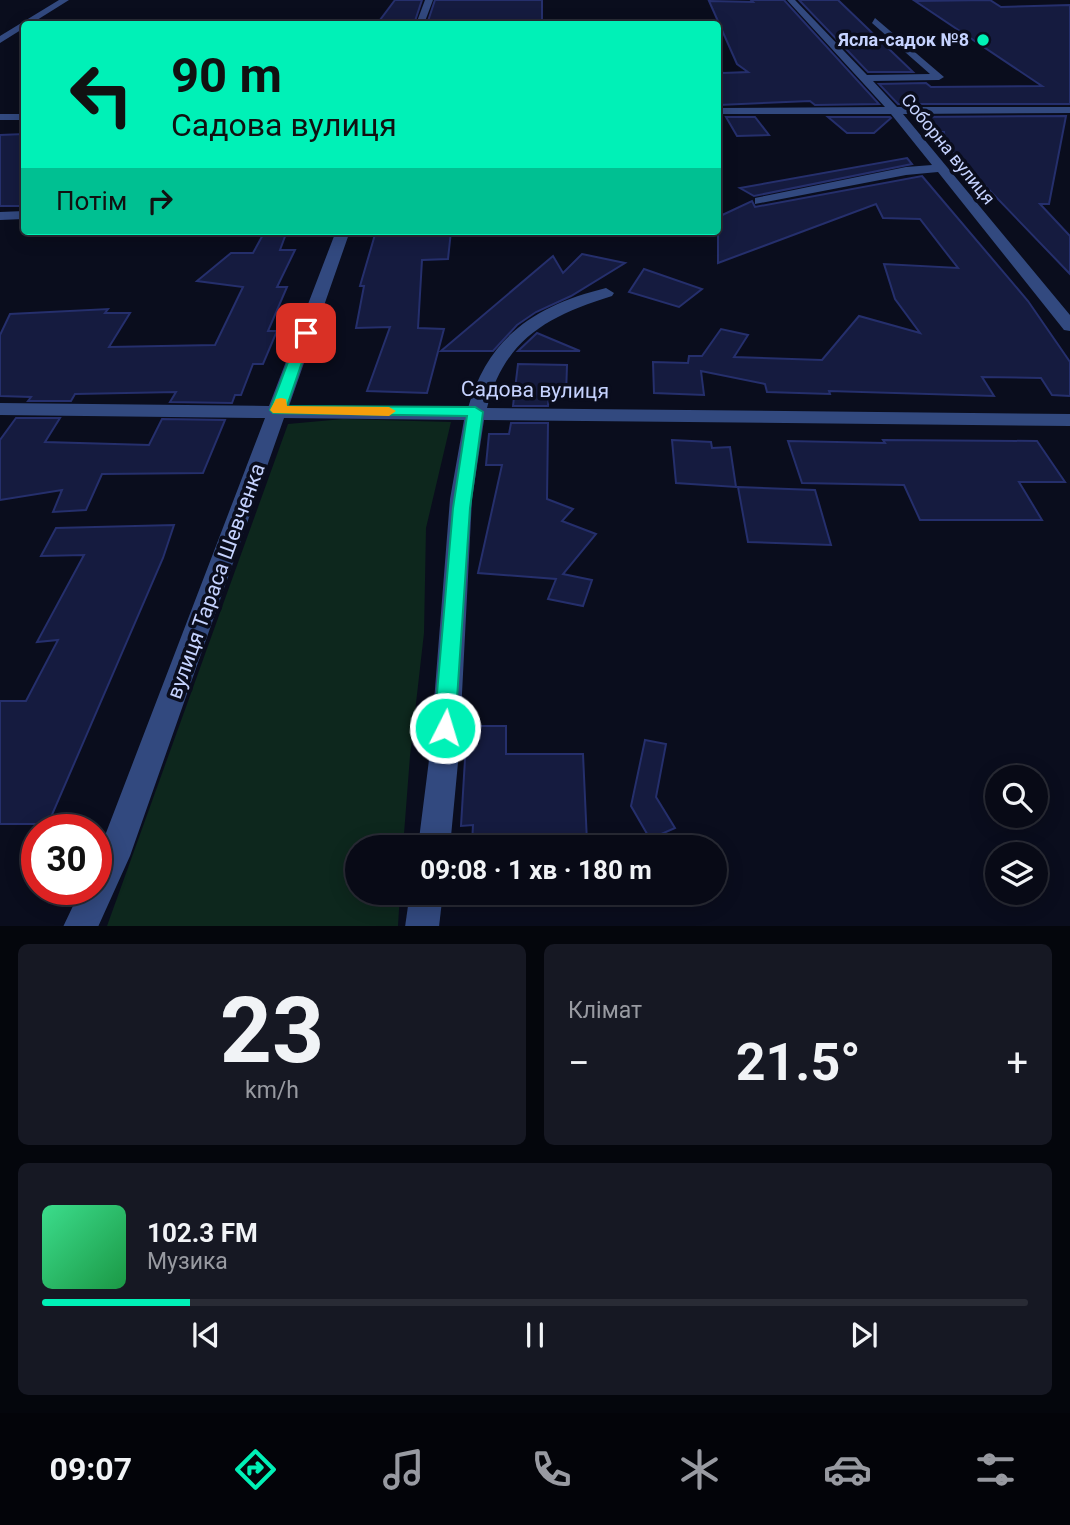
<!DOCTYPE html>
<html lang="uk">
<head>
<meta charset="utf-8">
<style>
  :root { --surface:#080a16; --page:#161823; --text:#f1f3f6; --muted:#989aa1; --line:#292b35; --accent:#00f1b7 }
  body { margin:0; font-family:Roboto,sans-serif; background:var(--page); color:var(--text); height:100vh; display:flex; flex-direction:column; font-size:26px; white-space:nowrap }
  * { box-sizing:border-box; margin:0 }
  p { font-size:23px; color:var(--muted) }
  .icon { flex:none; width:38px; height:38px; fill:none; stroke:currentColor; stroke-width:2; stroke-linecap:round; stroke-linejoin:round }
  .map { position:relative; height:926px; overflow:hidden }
  .panel { display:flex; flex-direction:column; gap:18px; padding:18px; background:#04060c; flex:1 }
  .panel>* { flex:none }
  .hud { position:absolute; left:21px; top:21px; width:700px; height:214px; border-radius:7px; box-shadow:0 4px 18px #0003,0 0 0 2px var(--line); background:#00f1b7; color:#111; overflow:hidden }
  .tools { position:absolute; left:985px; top:765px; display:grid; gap:14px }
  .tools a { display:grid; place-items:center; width:63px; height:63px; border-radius:50%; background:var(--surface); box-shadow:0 4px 18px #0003,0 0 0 2px var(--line); font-size:35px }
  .speed { position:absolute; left:21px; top:814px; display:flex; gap:14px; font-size:35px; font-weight:700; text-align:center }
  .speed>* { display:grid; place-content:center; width:91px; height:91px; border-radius:50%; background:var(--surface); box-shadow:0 4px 18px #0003,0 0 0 2px var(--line); line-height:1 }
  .speed .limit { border:10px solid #d22; background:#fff; color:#111 }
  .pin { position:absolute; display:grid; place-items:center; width:60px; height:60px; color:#fff; margin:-30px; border-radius:14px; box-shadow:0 4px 10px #0006 }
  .me { position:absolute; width:77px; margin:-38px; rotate:5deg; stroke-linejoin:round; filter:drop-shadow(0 0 5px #0008) }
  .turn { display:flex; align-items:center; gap:24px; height:147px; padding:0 35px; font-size:32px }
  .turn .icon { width:91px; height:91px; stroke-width:2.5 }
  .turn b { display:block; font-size:49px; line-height:60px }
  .then { display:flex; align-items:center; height:66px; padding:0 35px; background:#0003; gap:14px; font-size:26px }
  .big { font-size:52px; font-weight:700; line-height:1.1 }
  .panel .widget { flex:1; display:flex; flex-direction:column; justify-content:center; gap:10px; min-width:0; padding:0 24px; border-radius:10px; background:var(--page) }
  .panel .dial { align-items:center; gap:0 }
  .dial b { font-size:91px; line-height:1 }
  .song { display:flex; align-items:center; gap:21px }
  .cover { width:84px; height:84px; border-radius:10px; background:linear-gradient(135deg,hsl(150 70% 55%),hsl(140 70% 35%)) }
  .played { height:7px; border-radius:4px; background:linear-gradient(90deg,var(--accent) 15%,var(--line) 15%) }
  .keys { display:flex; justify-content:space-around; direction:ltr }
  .heat { display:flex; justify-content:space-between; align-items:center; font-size:38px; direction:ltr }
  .panel .tiles { flex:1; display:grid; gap:18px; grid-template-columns:1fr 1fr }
  .widget:last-child { grid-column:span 2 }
  .trip { position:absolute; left:345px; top:835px; width:382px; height:70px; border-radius:35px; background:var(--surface); box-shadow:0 4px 18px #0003,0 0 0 2px var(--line); font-weight:700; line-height:70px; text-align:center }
  .tabs { display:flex; height:112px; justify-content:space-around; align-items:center; background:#030409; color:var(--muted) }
  .tabs .icon { width:49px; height:49px }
  .tabs .current { color:var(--accent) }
  .tabs b { font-size:32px; color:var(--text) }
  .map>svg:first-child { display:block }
</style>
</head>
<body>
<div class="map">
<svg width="1070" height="927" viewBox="0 0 1070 927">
  <rect width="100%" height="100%" fill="#0a0d1d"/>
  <path fill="#0d271d" d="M 343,419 L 451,422 L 426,528 L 424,633 L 410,756 L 403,847 L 357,847 L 357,892 L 400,893 L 398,926 L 107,926 L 288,424 Z"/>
  <g fill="#151b3f" stroke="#252f6c" stroke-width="2">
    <path d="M 395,0 L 422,0 L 414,24 L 377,24 Z"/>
    <path d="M 435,0 L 542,0 L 542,24 L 427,24 Z"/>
    <path d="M 751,0 L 784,0 L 879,104 L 815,105 L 810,101 L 719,105 L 718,66 L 723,73 L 748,72 L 737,64 L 709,1 L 753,2 Z"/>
    <path d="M 799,0 L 838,0 L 913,72 L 868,72 Z"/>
    <path d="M 990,0 L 1001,7 L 1070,5 L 1070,104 L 898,104 L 879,84 L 926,83 L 931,87 L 1042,86 L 915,1 Z"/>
    <path d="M 1066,116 L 1049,204 L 1040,204 L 1070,236 L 1070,274 L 945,144 L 944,132 L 934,132 L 919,117 Z"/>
    <path d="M 726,117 L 755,117 L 769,135 L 737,136 Z"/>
    <path d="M 828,117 L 890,117 L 891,118 L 874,133 L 847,133 Z"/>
    <path d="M 24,134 L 24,206 L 0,206 L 0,135 Z"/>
    <path d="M 907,158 L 912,164 L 754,196 L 740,188 Z"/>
    <path d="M 922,176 L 1028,301 L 1070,362 L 1070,396 L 1052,395 L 1041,378 L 982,377 L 994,396 L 829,391 L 830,394 L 767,392 L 765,384 L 701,371 L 704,395 L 654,393 L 653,362 L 688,363 L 689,356 L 702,356 L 721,329 L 748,335 L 734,357 L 822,360 L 859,316 L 920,333 L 895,299 L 884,264 L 958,268 L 920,219 L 883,218 L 876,204 L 718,263 L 718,217 L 752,201 L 755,207 Z"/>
    <path d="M 265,231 L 287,231 L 280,250 L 295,250 L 277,287 L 287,287 L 268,331 L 277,331 L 263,364 L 253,364 L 241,395 L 235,395 L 232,403 L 170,402 L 176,392 L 75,394 L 71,401 L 28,401 L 31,397 L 0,396 L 0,335 L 10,314 L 108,309 L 105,313 L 130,313 L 109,347 L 215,345 L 243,287 L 197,281 L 231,253 L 253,253 Z"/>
    <path d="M 376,231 L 451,231 L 448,259 L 422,260 L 418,328 L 444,329 L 427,393 L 367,391 L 390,327 L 356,328 L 364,286 L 360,286 Z"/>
    <path d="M 582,254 L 625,263 L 571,296 L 536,312 L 517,325 L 493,351 L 441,351 L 553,256 L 563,273 Z"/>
    <path d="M 644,269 L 702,289 L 679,307 L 629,292 Z"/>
    <path d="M 537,333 L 580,351 L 518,351 Z"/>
    <path d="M 518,364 L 567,365 L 566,396 L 549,395 L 548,406 L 513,406 Z"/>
    <path d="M 16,418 L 60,418 L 45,442 L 149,445 L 162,419 L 225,420 L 203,473 L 102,474 L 86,510 L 53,512 L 62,490 L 0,500 L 0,440 Z"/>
    <path d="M 511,423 L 548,423 L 547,499 L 573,509 L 562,521 L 596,534 L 563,574 L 592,580 L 583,606 L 548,599 L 556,579 L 478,573 L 502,465 L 486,465 L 489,434 L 509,434 Z"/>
    <path d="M 672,440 L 711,442 L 712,448 L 730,447 L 736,487 L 676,483 Z"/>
    <path d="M 883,440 L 1037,441 L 1065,482 L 1019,482 L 1042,520 L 920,520 L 904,485 L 802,483 L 788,441 L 885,443 Z"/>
    <path d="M 738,487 L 815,490 L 831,545 L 748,542 Z"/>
    <path d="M 174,525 L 163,558 L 48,824 L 0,824 L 0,701 L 26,701 L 58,640 L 37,642 L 84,555 L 41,556 L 56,528 Z"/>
    <path d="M 467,726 L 506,726 L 506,754 L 583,754 L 587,842 L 472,843 L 473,825 L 461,826 Z"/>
    <path d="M 645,740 L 666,744 L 656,797 L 675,828 L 650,839 L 631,806 Z"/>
  </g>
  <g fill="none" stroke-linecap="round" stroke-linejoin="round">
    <g fill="#32497f" fill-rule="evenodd">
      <path d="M 59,0 L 69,0 L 37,20 L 107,21 L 111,24 L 24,24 L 24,28 L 0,43 L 0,36 Z"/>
      <path d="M 425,0 L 433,0 L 424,24 L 416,24 Z"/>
      <path d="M 787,0 L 795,0 L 867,75 L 930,74 L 872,23 L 875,18 L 944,77 L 939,80 L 873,81 L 897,107 L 1070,107 L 1070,113 L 903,114 L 1070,315 L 1070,331 L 1064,330 L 938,172 L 906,175 L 755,204 L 755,198 L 760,197 L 906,167 L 932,165 L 891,114 L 718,114 L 718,108 L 885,107 Z"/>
      <rect x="0" y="114" width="24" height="6"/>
      <path d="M 24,211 L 24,219 L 0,220 L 0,212 Z"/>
      <path d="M 336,231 L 350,231 L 289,406 L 468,408 C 488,336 537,305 606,288 L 614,293 L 612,296 C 548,316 504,339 487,408 L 1070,414 L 1070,426 L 484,420 L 472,499 L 459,752 L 450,847 L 418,847 L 430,752 L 450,499 L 464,420 L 284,418 L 130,856 L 98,927 L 63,927 L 81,889 L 96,889 L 96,859 L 265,418 L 0,415 L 0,403 L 269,406 Z"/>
      <path d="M 410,892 L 443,892 L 439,927 L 405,927 Z"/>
    </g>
  </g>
  <path fill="#00f1b7" stroke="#009d77" stroke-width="2" d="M 306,329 L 312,333 L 287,406 L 475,407 L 483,412 L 470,508 L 455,728 L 452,734 L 445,737 L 437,734 L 434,728 L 453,508 L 467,416 L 273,413 L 270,410 L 299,333 Z"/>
  <path fill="#f59e0b" d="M 281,398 L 286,399 L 287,406 L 389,407 L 396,411 L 389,416 L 273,413 L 270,410 L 276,399 Z"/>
  <circle fill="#00f1b7" stroke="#0a0d1d" stroke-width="2.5" cx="983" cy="40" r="7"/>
  <g text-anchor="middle" stroke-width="7" stroke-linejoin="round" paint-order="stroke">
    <g font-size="18" font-weight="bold" fill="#c6d3ff" stroke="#0a0d1d" text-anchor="end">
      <text x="969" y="46">Ясла-садок №8</text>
    </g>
    <g font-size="18" fill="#c6d3ff" stroke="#0a0d1d">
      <text transform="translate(948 149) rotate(51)" y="6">Соборна вулиця</text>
    </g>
    <g font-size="21" fill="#c6d3ff" stroke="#0a0d1d">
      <text transform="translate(535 390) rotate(1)" y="7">Садова вулиця</text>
      <text transform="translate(216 581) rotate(-70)" y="7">вулиця Тараса Шевченка</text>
    </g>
  </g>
</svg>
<div class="tools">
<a><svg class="icon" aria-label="search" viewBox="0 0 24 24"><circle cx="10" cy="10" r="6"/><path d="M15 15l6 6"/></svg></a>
<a><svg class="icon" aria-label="layers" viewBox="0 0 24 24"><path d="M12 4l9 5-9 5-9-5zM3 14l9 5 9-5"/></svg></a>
</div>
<div class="speed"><div class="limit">30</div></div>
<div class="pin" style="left:306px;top:333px;background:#d93025"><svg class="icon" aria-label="arrive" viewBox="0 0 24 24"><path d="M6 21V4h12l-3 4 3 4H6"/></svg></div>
<svg class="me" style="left:445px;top:728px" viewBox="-20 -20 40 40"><circle r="17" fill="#00f1b7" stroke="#fff" stroke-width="3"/><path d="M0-11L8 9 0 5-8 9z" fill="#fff"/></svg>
<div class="trip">09:08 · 1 хв · 180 m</div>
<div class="hud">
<div class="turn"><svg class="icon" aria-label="left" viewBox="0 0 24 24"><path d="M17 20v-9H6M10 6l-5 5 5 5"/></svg><div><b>90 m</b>Садова вулиця</div></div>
<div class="then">Потім<svg class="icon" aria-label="right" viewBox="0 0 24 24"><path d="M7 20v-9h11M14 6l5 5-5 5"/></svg></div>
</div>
</div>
<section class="panel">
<div class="tiles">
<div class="widget dial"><b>23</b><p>km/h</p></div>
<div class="widget"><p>Клімат</p>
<div class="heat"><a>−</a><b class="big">21.5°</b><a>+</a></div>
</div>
<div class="widget">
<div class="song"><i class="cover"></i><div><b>102.3 FM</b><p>Музика</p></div></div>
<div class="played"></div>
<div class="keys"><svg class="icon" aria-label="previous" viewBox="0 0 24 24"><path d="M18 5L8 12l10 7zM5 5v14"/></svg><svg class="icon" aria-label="pause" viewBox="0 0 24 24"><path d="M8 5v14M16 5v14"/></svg><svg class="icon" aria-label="next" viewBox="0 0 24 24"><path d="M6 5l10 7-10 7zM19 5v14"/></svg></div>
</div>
</div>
</section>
<nav class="tabs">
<b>09:07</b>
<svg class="icon current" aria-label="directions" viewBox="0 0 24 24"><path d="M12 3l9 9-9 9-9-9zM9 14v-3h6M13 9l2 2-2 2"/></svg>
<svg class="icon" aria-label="music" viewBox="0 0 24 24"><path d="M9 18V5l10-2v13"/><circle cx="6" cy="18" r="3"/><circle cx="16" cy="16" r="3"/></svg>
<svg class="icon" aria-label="phone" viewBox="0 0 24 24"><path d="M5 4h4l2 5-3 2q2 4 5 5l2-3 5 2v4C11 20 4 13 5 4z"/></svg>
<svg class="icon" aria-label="climate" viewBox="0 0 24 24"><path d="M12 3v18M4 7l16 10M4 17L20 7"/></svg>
<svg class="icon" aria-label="car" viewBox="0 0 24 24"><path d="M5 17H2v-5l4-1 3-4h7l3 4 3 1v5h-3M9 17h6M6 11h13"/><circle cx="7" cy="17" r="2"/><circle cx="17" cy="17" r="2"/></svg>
<svg class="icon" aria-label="filters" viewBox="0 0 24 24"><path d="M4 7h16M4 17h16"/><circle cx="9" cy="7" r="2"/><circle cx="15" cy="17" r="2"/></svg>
</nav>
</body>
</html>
